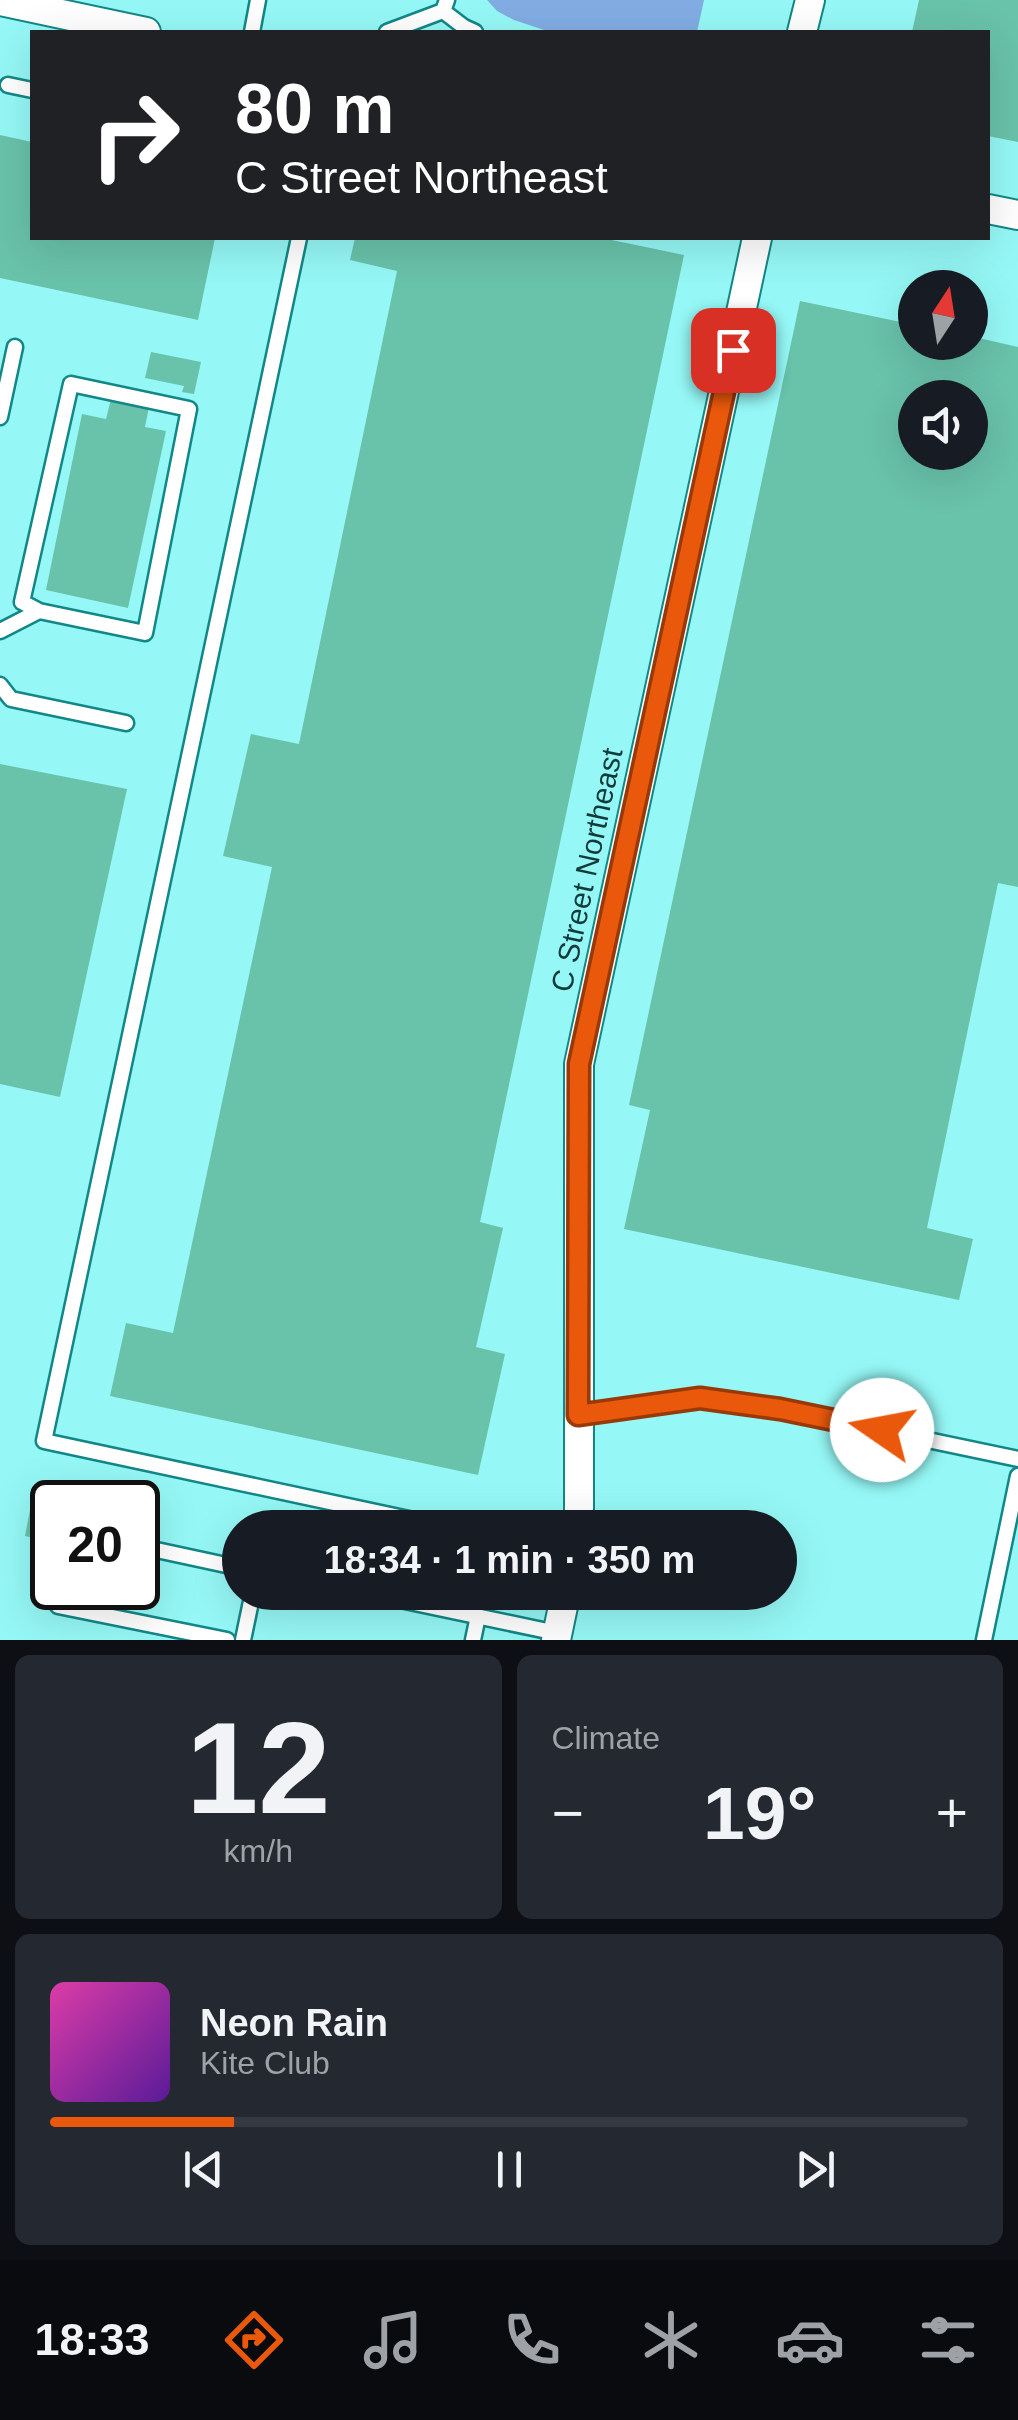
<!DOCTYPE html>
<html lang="en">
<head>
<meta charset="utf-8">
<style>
  :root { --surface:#171b24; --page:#242831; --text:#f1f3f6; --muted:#9ea1a6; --line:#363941; --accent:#ea580c }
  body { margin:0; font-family:Arial,sans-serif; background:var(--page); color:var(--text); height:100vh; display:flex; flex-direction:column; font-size:38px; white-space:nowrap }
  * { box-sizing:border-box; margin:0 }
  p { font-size:32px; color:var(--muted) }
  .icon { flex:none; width:55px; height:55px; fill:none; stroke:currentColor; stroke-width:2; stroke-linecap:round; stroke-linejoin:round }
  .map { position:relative; height:1640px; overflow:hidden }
  .panel { display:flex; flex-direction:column; gap:15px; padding:15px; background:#0d0f14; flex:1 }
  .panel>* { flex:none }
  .hud { position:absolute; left:30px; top:30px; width:960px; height:210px; border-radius:0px; box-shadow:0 10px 40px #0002; background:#202124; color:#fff; overflow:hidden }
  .needle { width:65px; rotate:12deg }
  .buttons { position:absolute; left:898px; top:270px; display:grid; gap:20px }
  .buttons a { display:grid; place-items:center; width:90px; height:90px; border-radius:50%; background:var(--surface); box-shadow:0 10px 40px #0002; font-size:50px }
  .speed { position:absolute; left:30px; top:1480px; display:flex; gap:20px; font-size:50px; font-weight:700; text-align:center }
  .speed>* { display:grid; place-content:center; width:130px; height:130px; border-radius:50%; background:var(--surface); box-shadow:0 10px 40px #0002; line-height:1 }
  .speed .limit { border:5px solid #111; border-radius:15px; background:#fff; color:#111 }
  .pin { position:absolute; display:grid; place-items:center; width:85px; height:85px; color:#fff; margin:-42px; border-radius:20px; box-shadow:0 5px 15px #0006 }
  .me { position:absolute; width:110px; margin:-55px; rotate:282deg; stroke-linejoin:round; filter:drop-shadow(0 0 8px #0008) }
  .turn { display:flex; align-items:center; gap:35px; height:210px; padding:0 40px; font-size:45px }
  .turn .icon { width:130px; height:130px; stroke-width:2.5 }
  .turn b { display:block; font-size:70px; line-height:85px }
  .big { font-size:75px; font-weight:700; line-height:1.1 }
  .panel .card { flex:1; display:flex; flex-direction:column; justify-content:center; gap:15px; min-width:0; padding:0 35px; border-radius:15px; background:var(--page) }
  .panel .dial { align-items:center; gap:0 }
  .dial b { font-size:130px; line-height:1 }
  .song { display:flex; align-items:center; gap:30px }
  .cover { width:120px; height:120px; border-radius:15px; background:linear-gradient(135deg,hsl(320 70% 55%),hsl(270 70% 35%)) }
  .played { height:10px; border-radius:5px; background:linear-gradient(90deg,var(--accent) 20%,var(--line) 20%) }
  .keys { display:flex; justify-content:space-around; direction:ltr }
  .heat { display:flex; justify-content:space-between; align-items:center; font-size:55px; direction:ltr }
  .panel .tiles { flex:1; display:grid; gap:15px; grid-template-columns:1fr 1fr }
  .card:last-child { grid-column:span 2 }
  .trip { position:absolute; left:222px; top:1510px; width:575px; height:100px; border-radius:50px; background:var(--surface); box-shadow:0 10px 40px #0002; font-weight:700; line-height:100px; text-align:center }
  .tabs { display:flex; height:160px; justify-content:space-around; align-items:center; background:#090b0e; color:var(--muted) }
  .tabs .icon { width:70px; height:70px }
  .tabs .active { color:var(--accent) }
  .tabs b { font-size:45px; color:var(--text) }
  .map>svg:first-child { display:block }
</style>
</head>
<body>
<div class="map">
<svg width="1018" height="1640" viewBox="0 0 1018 1640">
  <rect width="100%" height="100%" fill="#95f8f6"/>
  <path fill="#82ade3" d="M 487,0 L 704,0 L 697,32 L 550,32 L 514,20 L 497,11 Z"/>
  <g fill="#69c2aa" fill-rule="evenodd">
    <path d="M 919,0 L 1018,0 L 1018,142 L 988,136 L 988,32 L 912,32 Z"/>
    <path d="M 0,135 L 32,142 L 32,238 L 215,238 L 198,320 L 0,278 Z"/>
    <path d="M 355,238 L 602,238 L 684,255 L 480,1222 L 503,1228 L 476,1347 L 505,1354 L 478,1475 L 110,1396 L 126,1323 L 173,1333 L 272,867 L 223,856 L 251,734 L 299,744 L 397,271 L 350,260 Z"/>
    <path d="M 800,301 L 915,325 L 915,342 L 970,342 L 970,336 L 1018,347 L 1018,887 L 998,883 L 927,1228 L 973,1239 L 959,1300 L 624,1229 L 650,1110 L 629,1105 ZM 915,398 L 970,398 L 970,452 L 915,452 Z"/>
    <path d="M 151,352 L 201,362 L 194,394 L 182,392 L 184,386 L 145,378 Z"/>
    <path d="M 111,399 L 149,407 L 145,427 L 166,431 L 128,608 L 46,590 L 82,414 L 106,419 Z"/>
    <path d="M 0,764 L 127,789 L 60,1097 L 0,1084 Z"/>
    <path d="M 30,1510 L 52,1514 L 52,1542 L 25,1536 Z"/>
  </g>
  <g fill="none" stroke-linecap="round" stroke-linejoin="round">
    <defs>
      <g id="lane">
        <path d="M 443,11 L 464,27 L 475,32"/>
        <path d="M 252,32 L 258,0"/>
        <path d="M 387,32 L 443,11 L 447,0"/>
        <path d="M 8,85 L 32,90"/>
        <path d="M 299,238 L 44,1441 L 451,1528"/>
        <path d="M 0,417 L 15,347"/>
        <path d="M 0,631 L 39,611 L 145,633 L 189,409 L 71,384 L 22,602 L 39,611"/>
        <path d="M 0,685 L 11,699 L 126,723"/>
        <path d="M 579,1415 L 700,1398 L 780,1409 L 1018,1459"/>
        <path d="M 138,1546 L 240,1568"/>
        <path d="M 62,1588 L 58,1606 L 227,1640"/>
        <path d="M 362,1592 L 557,1633"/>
        <path d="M 243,1640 L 253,1592"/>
        <path d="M 473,1640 L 478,1616"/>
        <path d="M 984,1640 L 1018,1476"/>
      </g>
      <g id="street">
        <path d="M 0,1 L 146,32"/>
        <path d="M 802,32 L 810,0"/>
        <path d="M 988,209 L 1018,215"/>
        <path d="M 579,1528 L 579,1064 L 757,238"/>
        <path d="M 556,1640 L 566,1592"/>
      </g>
    </defs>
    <use href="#lane" stroke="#138787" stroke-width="19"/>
    <use href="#street" stroke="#138787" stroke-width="32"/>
    <use href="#lane" stroke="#fff" stroke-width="14"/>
    <use href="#street" stroke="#fff" stroke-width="28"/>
  </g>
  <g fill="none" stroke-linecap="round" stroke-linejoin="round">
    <defs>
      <path id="route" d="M 733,350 L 579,1064 L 578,1415 L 700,1398 L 780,1409 L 882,1430"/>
    </defs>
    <use href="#route" stroke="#983908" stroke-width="25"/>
    <use href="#route" stroke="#ea580c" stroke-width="18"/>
  </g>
  <g text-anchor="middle" stroke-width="9" stroke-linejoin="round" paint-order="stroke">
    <g font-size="30" fill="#103b3b" stroke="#95f8f6">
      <text transform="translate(587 870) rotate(-78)" y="10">C Street Northeast</text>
    </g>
  </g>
</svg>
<div class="buttons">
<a><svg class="needle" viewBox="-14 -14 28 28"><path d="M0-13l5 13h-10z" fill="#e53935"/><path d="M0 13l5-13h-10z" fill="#9ea1a6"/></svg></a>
<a><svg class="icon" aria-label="sound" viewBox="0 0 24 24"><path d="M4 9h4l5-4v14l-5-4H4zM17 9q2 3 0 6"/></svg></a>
</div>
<div class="speed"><div class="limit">20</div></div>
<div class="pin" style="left:733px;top:350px;background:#d93025"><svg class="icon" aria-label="arrive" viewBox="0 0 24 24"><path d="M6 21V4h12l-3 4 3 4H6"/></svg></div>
<svg class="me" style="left:882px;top:1430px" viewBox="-20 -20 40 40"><circle r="19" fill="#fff"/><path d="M0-13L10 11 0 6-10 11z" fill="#ea580c"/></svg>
<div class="trip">18:34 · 1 min · 350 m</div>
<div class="hud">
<div class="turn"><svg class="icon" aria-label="right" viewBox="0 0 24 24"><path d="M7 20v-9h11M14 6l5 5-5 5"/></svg><div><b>80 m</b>C Street Northeast</div></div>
</div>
</div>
<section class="panel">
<div class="tiles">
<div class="card dial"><b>12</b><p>km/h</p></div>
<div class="card"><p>Climate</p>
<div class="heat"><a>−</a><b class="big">19°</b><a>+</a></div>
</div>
<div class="card">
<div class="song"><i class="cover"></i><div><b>Neon Rain</b><p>Kite Club</p></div></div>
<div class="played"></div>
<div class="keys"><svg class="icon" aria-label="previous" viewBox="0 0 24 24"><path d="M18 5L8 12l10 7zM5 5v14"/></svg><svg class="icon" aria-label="pause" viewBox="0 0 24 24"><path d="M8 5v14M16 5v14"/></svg><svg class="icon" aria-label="next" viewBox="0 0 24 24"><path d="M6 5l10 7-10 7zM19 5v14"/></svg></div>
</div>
</div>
</section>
<nav class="tabs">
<b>18:33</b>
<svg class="icon active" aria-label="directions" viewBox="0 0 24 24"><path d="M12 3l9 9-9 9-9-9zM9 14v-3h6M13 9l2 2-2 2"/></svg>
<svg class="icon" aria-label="music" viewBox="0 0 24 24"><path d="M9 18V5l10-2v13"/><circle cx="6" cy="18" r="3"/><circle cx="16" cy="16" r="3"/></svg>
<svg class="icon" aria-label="phone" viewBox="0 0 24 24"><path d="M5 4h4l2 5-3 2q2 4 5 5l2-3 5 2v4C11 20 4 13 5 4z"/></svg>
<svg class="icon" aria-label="climate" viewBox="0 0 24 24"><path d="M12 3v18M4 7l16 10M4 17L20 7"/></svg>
<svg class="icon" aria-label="car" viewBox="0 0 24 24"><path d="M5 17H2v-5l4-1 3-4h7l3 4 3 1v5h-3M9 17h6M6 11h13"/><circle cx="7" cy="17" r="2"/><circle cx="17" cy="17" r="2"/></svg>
<svg class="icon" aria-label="filters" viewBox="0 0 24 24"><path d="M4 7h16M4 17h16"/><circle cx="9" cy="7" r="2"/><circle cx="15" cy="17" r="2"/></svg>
</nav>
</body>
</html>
